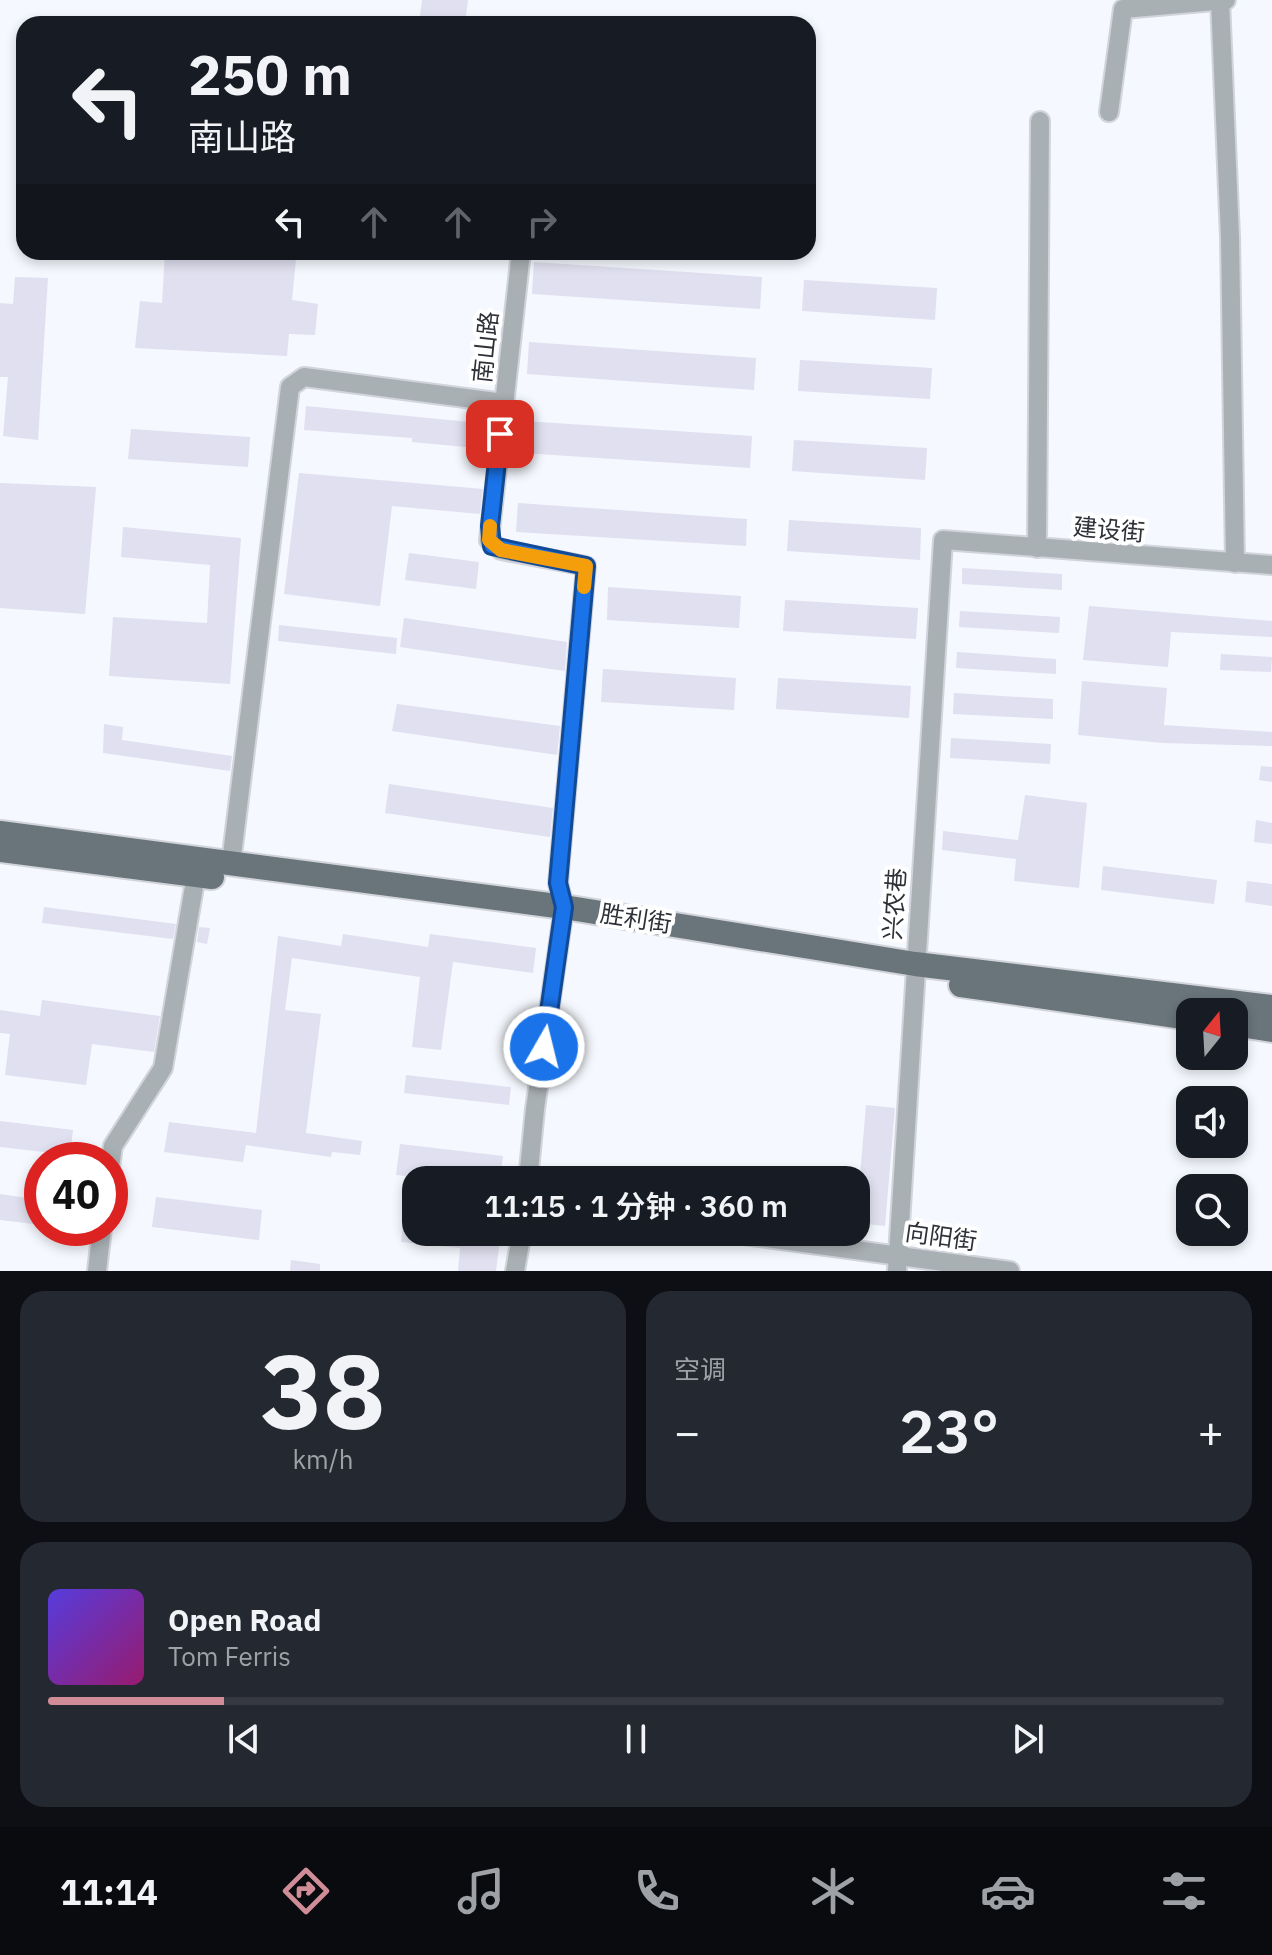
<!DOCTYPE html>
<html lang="zh">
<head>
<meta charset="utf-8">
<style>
  :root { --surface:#171b24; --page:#242831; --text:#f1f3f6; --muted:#9ea1a6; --line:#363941; --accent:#d08d98 }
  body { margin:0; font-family:"IBM Plex Sans","Noto Sans SC",sans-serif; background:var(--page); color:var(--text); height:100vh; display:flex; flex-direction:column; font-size:30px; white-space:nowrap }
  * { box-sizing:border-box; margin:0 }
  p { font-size:26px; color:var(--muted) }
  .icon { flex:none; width:44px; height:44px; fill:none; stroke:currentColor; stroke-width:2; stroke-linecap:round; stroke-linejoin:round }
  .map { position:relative; height:1271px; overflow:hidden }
  .side { display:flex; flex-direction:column; gap:20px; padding:20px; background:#0d0f14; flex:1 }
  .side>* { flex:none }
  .top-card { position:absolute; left:16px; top:16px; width:800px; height:244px; border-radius:24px; box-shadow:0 4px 12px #0003; background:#171b24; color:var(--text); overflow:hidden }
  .needle { width:52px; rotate:18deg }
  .fabs { position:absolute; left:1176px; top:998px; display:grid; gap:16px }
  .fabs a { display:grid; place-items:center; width:72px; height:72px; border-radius:16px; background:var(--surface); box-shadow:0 4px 12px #0003; font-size:40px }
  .speed { position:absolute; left:24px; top:1142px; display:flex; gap:16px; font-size:40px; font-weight:700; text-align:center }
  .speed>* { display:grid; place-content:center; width:104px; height:104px; border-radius:50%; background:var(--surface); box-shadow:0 4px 12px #0003; line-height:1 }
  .speed .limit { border:12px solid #d22; background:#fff; color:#111 }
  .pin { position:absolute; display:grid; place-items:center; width:68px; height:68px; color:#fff; margin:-34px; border-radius:16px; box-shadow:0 4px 12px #0006 }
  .me { position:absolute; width:88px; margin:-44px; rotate:8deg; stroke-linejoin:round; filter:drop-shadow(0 0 6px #0008) }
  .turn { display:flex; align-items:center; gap:28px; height:168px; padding:0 40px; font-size:36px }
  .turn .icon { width:104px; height:104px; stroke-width:2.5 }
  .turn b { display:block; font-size:56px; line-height:68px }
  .lanes { display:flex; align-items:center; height:76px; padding:0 40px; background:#0003; justify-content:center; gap:40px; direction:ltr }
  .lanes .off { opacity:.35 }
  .big { font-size:60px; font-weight:600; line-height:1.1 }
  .side .card { flex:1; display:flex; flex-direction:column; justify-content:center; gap:12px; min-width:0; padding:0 28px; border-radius:24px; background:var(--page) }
  .side .dial { align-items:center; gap:0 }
  .dial b { font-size:104px; line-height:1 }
  .song { display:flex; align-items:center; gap:24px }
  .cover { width:96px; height:96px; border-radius:12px; background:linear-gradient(135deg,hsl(250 70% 55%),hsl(320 70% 35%)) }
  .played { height:8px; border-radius:4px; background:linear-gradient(90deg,var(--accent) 15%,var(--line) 15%) }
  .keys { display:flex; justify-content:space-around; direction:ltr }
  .heat { display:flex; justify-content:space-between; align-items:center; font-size:44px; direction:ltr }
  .side .tiles { flex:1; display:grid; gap:20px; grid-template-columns:1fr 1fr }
  .card:last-child { grid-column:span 2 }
  .trip { position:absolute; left:402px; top:1166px; width:468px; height:80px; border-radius:24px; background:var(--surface); box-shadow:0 4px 12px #0003; font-weight:600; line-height:80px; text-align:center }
  .tabs { display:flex; height:128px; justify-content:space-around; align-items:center; background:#090b0e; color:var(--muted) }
  .tabs .icon { width:56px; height:56px }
  .tabs .active { color:var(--accent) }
  .tabs b { font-size:36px; color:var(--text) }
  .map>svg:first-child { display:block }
</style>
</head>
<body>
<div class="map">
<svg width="1272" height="1271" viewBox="0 0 1272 1271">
  <rect width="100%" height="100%" fill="#f5f8fe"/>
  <g fill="#e0e0f0">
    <path d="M 422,0 L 468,0 L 465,24 L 419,24 Z"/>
    <path d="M 165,252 L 296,259 L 292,300 L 318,304 L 315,335 L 289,334 L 287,356 L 135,348 L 140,301 L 162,303 Z"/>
    <path d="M 534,262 L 762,277 L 760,309 L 532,294 Z"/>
    <path d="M 15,277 L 48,278 L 38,440 L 3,436 L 8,377 L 0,377 L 0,303 L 13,304 Z"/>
    <path d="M 804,280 L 937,288 L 935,320 L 802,311 Z"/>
    <path d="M 529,342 L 756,358 L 754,390 L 527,374 Z"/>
    <path d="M 800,360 L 932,368 L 930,399 L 798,391 Z"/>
    <path d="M 306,406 L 490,424 L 487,449 L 412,442 L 412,438 L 304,430 Z"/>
    <path d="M 524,421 L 752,436 L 750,468 L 523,453 Z"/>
    <path d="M 131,429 L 250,437 L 248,467 L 128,459 Z"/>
    <path d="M 794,440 L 927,448 L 925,480 L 792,471 Z"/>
    <path d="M 299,473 L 483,489 L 480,514 L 392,506 L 380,606 L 284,594 Z"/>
    <path d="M 0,483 L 96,487 L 85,614 L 0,608 Z"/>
    <path d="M 518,503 L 747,519 L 746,546 L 516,532 Z"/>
    <path d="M 789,520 L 921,528 L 920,560 L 787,551 Z"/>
    <path d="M 123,527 L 241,538 L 230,684 L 109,676 L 113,617 L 207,623 L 210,565 L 121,557 Z"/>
    <path d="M 409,553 L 479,562 L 476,589 L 405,580 Z"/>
    <path d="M 962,568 L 1062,574 L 1062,590 L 962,584 Z"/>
    <path d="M 608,587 L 741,596 L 739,628 L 607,620 Z"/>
    <path d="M 785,600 L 918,608 L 916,639 L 783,631 Z"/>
    <path d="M 1089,606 L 1272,621 L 1272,637 L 1171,632 L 1168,667 L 1083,660 Z"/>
    <path d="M 960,611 L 1060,617 L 1059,633 L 959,627 Z"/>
    <path d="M 404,618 L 567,642 L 565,671 L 400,647 Z"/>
    <path d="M 279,625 L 397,638 L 396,654 L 278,641 Z"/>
    <path d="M 957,652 L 1056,659 L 1056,674 L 956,668 Z"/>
    <path d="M 1221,654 L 1272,657 L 1271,672 L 1220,670 Z"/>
    <path d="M 603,669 L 736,678 L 734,710 L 601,702 Z"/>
    <path d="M 778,678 L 911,686 L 909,718 L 776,709 Z"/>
    <path d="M 1082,681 L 1167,688 L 1164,725 L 1272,732 L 1272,746 L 1163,743 L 1078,735 Z"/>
    <path d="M 954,693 L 1053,699 L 1053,719 L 953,714 Z"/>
    <path d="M 397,704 L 560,726 L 557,755 L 392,731 Z"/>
    <path d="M 104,724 L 123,727 L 122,740 L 232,756 L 230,771 L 103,753 Z"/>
    <path d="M 951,738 L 1051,744 L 1050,764 L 950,758 Z"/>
    <path d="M 1261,766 L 1272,767 L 1272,782 L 1259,780 Z"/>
    <path d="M 389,784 L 553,808 L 550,837 L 385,813 Z"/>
    <path d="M 1025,795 L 1087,803 L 1079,888 L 1014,881 L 1016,859 L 942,850 L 943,831 L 1018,840 Z"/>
    <path d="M 1256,820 L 1272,823 L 1272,844 L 1254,842 Z"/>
    <path d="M 1103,866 L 1217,880 L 1214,904 L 1101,890 Z"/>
    <path d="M 1247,881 L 1272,884 L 1272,906 L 1245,902 Z"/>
    <path d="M 44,907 L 176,924 L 173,939 L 42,923 Z"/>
    <path d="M 199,927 L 210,928 L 207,944 L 197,942 Z"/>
    <path d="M 343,934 L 428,947 L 430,934 L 536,948 L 533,973 L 453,962 L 441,1050 L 412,1047 L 420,977 L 292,958 L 285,1010 L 321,1014 L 306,1133 L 362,1141 L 360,1155 L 332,1152 L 331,1157 L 246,1145 L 243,1162 L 164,1152 L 169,1122 L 256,1133 L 278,936 L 341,946 Z"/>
    <path d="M 42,1000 L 160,1016 L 154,1052 L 92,1044 L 86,1085 L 5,1075 L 10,1034 L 0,1033 L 0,1010 L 40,1016 Z"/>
    <path d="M 406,1075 L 511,1087 L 509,1105 L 404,1093 Z"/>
    <path d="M 866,1105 L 895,1108 L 885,1226 L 856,1223 Z"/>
    <path d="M 0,1121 L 73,1130 L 70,1155 L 0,1147 Z"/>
    <path d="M 400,1144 L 503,1156 L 500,1180 L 443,1180 L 396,1175 Z"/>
    <path d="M 0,1194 L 42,1200 L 42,1225 L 0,1220 Z"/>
    <path d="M 156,1197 L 262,1210 L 259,1240 L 152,1227 Z"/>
    <path d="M 404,1214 L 416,1216 L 416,1232 L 501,1232 L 496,1271 L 458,1271 L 460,1248 L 401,1242 Z"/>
    <path d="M 291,1260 L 320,1264 L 320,1271 L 290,1271 Z"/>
  </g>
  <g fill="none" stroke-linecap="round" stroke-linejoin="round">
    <defs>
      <g id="minor">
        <path d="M 1220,0 L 1230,237 L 1235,563"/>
        <path d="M 1109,112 L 1123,9 L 1226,0"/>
        <path d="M 521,252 L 489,540 L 501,550 L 586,566 L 558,883 L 564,907 L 535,1109 L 528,1180"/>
        <path d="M 1037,548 L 1040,121"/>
        <path d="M 231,863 L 290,387 L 304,377 L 504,403"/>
        <path d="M 110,1167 L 113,1146 L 163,1068 L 196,875"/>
        <path d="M 722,1232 L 1010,1271"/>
        <path d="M 97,1271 L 102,1228"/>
        <path d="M 515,1271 L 522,1232"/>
        <path d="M 897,1271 L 943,540 L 1272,565"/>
      </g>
      <g id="major">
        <path d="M 0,833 L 564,907 L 915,964 L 1272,1007"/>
        <path d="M 0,850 L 212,877"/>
        <path d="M 961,985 L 1190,1018"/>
        <path d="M 1234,1024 L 1272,1030"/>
      </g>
    </defs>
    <use href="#minor" stroke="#d1d4da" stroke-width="22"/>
    <use href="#major" stroke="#d1d4da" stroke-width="28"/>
    <use href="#minor" stroke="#a9b0b4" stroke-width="18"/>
    <use href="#major" stroke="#69747b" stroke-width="24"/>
  </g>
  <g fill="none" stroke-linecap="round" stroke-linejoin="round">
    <defs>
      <path id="route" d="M 500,434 L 490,526 L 492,546 L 586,566 L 558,883 L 564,907 L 544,1047"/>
    </defs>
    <use href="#route" stroke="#114b97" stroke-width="20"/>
    <use href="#route" stroke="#1a73e8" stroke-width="14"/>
    <path stroke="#f59e0b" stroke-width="14" d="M 490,526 L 489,540 L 501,550 L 586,566 L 584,587"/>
  </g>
  <g text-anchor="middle" stroke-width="8" stroke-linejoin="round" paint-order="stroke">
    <g font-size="24" fill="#2e3137" stroke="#fff">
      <text transform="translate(486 347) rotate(-84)" y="8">南山路</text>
      <text transform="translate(1109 530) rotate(5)" y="8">建设街</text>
      <text transform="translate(895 904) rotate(-86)" y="8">兴农巷</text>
      <text transform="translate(636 919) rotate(9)" y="8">胜利街</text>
      <text transform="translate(941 1237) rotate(8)" y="8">向阳街</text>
    </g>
  </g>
</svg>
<div class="fabs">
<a><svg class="needle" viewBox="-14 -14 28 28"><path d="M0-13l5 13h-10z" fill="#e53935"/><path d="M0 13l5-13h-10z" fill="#9ea1a6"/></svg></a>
<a><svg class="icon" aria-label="sound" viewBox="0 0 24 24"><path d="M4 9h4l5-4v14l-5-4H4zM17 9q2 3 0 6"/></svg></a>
<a><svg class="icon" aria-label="search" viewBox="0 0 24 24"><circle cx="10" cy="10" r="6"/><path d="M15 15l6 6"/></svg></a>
</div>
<div class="speed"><div class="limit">40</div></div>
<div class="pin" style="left:500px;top:434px;background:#d93025"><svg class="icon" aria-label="arrive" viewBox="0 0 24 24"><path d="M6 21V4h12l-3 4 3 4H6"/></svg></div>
<svg class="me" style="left:544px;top:1047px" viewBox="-20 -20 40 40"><circle r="17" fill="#1a73e8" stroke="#fff" stroke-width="3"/><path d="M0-11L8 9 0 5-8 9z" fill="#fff"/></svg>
<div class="trip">11:15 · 1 分钟 · 360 m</div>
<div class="top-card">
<div class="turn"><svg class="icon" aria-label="left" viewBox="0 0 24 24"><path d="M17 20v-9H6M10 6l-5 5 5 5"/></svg><div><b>250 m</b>南山路</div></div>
<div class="lanes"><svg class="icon" aria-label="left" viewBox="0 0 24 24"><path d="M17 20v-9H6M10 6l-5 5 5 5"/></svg><svg class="icon off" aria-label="ahead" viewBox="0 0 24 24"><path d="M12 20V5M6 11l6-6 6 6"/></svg><svg class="icon off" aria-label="ahead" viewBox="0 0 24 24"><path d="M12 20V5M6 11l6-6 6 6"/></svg><svg class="icon off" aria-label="right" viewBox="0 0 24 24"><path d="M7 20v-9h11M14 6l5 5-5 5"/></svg></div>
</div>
</div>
<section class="side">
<div class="tiles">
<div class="card dial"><b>38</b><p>km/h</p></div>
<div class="card"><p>空调</p>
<div class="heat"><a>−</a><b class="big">23°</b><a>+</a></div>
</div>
<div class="card">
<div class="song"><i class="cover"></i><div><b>Open Road</b><p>Tom Ferris</p></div></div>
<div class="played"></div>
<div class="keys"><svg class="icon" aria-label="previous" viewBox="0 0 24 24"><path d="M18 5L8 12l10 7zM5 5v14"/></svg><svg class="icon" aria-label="pause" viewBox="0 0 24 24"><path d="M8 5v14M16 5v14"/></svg><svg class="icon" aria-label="next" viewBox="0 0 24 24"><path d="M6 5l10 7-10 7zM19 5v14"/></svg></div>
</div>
</div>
</section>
<nav class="tabs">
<b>11:14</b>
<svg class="icon active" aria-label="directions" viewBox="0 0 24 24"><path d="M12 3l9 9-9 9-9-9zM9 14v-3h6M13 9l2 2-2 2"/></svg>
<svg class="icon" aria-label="music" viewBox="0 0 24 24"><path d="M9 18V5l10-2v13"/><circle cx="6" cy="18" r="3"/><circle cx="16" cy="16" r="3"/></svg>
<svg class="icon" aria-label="phone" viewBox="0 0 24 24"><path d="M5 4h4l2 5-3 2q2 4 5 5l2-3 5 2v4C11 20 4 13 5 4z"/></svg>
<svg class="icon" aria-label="climate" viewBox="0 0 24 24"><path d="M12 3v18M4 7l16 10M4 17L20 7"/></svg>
<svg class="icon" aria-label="car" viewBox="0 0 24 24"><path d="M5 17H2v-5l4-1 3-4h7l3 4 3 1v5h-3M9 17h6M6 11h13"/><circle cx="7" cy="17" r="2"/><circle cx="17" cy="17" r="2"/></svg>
<svg class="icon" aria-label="filters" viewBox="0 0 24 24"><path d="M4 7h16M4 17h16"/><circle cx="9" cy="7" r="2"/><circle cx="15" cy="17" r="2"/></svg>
</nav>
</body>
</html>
